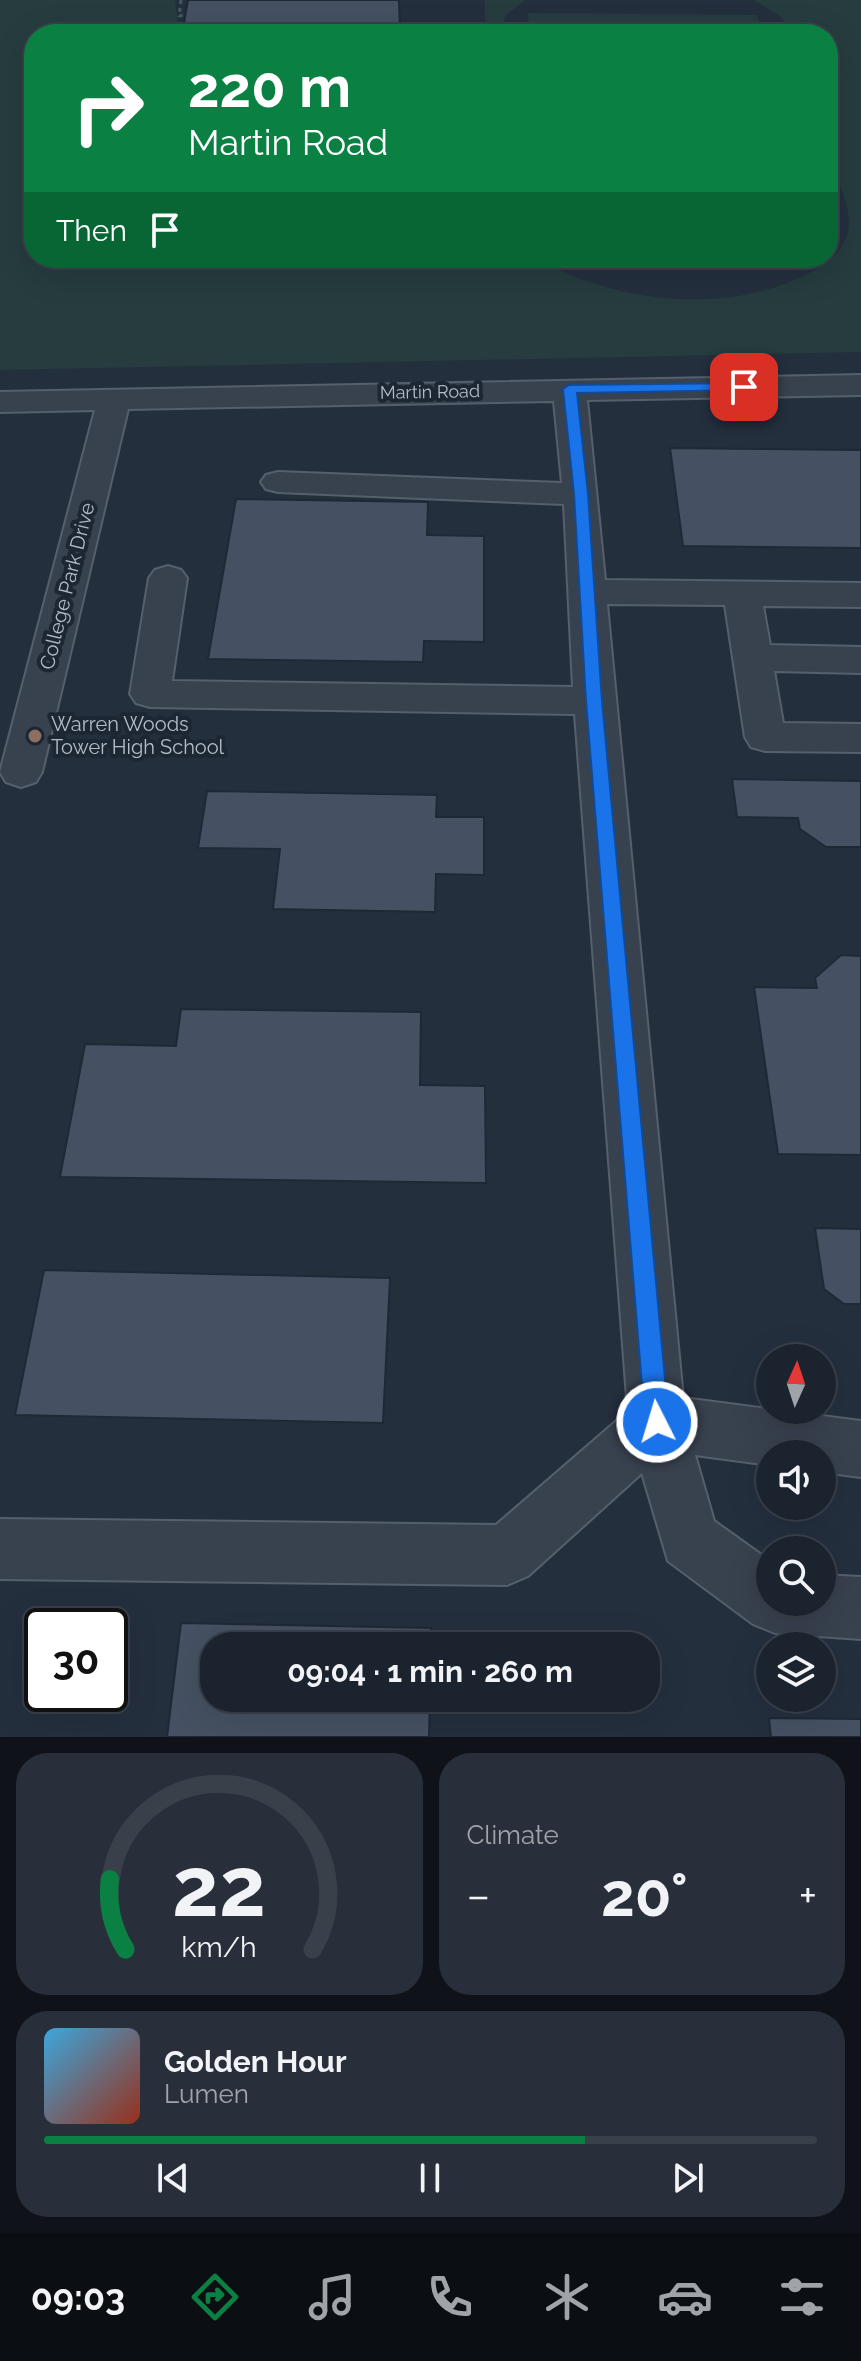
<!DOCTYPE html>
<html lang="en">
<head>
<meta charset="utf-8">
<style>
  :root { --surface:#1b232e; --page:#282f3a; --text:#f1f3f6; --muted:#a0a4aa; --line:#39404a; --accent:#0b8043 }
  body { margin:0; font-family:Raleway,sans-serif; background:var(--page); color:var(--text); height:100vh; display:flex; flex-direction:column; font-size:30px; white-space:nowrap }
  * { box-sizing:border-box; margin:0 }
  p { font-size:26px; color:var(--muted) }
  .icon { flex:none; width:44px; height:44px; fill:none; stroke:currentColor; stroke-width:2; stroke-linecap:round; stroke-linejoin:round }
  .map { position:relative; height:1737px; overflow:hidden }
  .drawer { display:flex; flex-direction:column; gap:16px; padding:16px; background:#0f1319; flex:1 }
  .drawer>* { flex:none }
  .top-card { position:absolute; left:24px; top:24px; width:814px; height:244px; border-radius:32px; box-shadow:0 8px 32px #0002,0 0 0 2px var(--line); background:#0b8043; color:#fff; overflow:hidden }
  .needle { width:52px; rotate:3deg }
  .tools { position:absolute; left:756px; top:1344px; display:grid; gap:16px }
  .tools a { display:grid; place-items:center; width:80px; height:80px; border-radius:50%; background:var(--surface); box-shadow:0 8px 32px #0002,0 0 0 2px var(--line); font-size:40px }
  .speed { position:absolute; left:24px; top:1608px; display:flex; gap:16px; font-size:40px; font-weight:700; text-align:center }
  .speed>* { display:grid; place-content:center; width:104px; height:104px; border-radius:50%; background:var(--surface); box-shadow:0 8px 32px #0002,0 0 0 2px var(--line); line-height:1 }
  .speed .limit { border:4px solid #111; border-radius:12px; background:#fff; color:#111 }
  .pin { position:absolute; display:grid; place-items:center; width:68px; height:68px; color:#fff; margin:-34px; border-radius:16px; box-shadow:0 4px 12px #0006 }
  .me { position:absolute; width:88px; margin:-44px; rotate:355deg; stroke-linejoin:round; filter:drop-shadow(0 0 6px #0008) }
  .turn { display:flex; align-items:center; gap:28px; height:168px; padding:0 32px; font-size:36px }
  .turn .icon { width:104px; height:104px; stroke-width:2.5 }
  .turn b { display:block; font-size:56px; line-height:68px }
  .then { display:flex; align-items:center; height:76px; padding:0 32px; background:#0003; gap:16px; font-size:30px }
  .big { font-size:60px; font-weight:700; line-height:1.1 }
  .drawer .card { flex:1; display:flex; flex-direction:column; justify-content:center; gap:12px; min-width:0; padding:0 28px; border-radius:32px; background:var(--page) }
  .drawer .dial { align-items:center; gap:0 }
  .dial svg { height:208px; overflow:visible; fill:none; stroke:var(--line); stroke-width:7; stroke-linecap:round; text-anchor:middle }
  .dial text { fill:var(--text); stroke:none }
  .song { display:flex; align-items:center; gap:24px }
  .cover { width:96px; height:96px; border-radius:12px; background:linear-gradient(135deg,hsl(200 70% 55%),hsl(10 70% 35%)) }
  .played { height:8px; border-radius:4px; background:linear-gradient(90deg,var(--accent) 70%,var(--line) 70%) }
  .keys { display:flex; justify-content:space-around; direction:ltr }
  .heat { display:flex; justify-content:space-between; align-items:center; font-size:44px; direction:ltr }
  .drawer .tiles { flex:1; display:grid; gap:16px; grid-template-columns:1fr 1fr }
  .card:last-child { grid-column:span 2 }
  .trip { position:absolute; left:200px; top:1632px; width:460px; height:80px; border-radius:32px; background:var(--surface); box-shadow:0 8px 32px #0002,0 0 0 2px var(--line); font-weight:700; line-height:80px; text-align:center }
  .menu { display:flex; height:128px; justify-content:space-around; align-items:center; background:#0b0e12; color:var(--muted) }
  .menu .icon { width:56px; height:56px }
  .menu .current { color:var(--accent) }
  .menu b { font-size:36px; color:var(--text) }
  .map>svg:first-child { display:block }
</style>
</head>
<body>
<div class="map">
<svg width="861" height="1737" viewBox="0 0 861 1737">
  <rect width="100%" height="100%" fill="#242f3e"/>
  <g fill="#263c3f">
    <path d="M 0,0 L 175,0 L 179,34 L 34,34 L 34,258 L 537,258 C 611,302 722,315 801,277 C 819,269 839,257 846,238 C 857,210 833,177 828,150 C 823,117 828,68 828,34 L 793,34 L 781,17 L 754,0 L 861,0 L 861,352 L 0,370 Z"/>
    <path d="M 485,0 L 525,0 L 506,15 L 500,34 L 485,34 Z"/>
    <path d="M 528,13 L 757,15 L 762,34 L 529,34 Z"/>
  </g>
  <g fill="#455162" stroke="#1f2835" stroke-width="2">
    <path d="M 188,0 L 399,0 L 400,34 L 182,34 Z"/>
    <path d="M 670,448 L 861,450 L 861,548 L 683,546 Z"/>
    <path d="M 236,499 L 428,502 L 427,535 L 484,536 L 484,642 L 424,641 L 423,662 L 208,659 Z"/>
    <path d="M 732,779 L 861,781 L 861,847 L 826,847 L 800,829 L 798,818 L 737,817 Z"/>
    <path d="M 207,791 L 437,795 L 436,817 L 484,817 L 484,875 L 436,874 L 435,912 L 273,909 L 280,849 L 198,848 Z"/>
    <path d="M 841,955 L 861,956 L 861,1155 L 778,1154 L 754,987 L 817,988 L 815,978 Z"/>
    <path d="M 181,1009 L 421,1012 L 420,1085 L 485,1086 L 486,1183 L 60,1177 L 85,1044 L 176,1046 Z"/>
    <path d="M 815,1228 L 861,1229 L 861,1304 L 844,1304 L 824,1289 Z"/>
    <path d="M 44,1270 L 390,1278 L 383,1423 L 15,1415 Z"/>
    <path d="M 181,1623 L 431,1628 L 431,1646 L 214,1646 L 214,1698 L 430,1698 L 429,1737 L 167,1737 Z"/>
    <path d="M 769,1718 L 861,1719 L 861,1737 L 771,1737 Z"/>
  </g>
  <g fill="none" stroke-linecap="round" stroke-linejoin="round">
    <defs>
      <path id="minor" d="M 861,375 L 861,395 L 587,400 L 605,580 L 861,583 L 861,607 L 763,606 L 770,645 L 861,647 L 861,673 L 774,671 L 783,723 L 861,724 L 861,752 L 765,751 L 751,747 L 745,737 L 725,605 L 607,604 L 683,1398 L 861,1421 L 861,1477 L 822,1472 L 822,1454 L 770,1454 L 770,1465 L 695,1455 L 714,1521 L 770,1561 L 770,1602 L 822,1602 L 822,1575 L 861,1577 L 861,1639 L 775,1633 L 753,1624 L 668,1561 L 642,1473 L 528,1576 L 507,1585 L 0,1579 L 0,1519 L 496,1525 L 628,1411 L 575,714 L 150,707 L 136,703 L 130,694 L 149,578 L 155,570 L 168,566 L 181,570 L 187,578 L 172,681 L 573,687 L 564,504 L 278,492 L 266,489 L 261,482 L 266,475 L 278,472 L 562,483 L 554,401 L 128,409 L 42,772 L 36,782 L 21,787 L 6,782 L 0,772 L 95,410 L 0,412 L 0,392 Z"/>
    </defs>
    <use href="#minor" stroke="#565f6c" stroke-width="4"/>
    <path stroke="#44595c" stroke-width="3" stroke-dasharray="4 4" stroke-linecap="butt" d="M 181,0 L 179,16 L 184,15"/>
    <use href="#minor" fill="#38414e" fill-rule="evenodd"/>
  </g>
  <path fill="#1a73e8" stroke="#114b97" stroke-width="2" d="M 744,383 L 751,387 L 749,390 L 577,393 L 588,494 L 602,701 L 669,1422 L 666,1430 L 657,1434 L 649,1430 L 645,1422 L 586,701 L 574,494 L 563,389 L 569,385 Z"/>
  <circle fill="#8d6e63" stroke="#1d2633" stroke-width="3" cx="35" cy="736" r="8"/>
  <g text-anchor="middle" stroke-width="8" stroke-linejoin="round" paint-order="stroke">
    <g font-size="18" fill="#b4bcc9" stroke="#1d2633">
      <text transform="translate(430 392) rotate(-1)" y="6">Martin Road</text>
    </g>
    <g font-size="20" fill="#b4bcc9" stroke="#1d2633">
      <text transform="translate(67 586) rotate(-76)" y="7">College Park Drive</text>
    </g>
    <g font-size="20" fill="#b4bcc9" stroke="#1d2633" text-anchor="start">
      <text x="51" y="731">Warren Woods<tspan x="51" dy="23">Tower High School</tspan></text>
    </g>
  </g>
</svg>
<div class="tools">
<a><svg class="needle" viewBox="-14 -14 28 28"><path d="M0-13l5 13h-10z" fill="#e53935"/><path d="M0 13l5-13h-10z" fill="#a0a4aa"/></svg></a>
<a><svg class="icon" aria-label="sound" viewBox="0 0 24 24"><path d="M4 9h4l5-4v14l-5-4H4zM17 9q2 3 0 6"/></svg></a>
<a><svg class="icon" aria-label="search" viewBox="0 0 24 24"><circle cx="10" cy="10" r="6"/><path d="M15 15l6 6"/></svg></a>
<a><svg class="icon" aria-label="layers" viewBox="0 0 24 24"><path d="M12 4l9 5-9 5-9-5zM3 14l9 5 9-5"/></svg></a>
</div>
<div class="speed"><div class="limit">30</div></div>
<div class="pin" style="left:744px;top:387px;background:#d93025"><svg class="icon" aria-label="arrive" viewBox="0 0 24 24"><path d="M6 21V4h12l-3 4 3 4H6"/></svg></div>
<svg class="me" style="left:657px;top:1422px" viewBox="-20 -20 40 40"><circle r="17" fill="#1a73e8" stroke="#fff" stroke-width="3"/><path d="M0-11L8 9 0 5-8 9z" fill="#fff"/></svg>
<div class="trip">09:04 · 1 min · 260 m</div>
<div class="top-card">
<div class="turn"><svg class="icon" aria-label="right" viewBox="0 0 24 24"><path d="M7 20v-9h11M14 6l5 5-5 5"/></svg><div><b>220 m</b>Martin Road</div></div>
<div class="then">Then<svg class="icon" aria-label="arrive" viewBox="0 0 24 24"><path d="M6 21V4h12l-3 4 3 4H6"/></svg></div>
</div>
</div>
<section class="drawer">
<div class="tiles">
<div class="card dial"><svg viewBox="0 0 100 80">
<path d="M14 69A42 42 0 1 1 86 69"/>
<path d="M14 69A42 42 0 0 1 8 42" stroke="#0b8043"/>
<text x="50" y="56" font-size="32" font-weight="700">22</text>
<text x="50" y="72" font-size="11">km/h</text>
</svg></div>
<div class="card"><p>Climate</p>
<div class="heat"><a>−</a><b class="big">20°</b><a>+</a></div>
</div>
<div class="card">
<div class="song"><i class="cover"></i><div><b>Golden Hour</b><p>Lumen</p></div></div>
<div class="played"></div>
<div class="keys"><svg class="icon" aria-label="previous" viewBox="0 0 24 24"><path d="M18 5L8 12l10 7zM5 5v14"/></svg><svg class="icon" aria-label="pause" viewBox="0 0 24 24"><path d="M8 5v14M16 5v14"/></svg><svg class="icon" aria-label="next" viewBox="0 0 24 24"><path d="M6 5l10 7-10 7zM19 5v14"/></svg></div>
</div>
</div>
</section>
<nav class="menu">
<b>09:03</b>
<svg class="icon current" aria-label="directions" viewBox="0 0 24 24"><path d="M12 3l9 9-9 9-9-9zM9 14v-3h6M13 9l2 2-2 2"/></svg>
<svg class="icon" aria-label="music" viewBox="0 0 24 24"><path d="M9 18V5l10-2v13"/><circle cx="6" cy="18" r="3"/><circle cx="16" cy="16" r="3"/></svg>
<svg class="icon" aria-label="phone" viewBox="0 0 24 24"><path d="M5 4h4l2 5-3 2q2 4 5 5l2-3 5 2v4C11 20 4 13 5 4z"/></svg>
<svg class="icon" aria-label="climate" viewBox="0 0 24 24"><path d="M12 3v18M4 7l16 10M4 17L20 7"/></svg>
<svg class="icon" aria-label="car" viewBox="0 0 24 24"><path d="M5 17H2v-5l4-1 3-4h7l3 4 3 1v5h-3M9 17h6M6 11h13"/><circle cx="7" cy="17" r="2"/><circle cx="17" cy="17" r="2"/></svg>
<svg class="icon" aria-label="filters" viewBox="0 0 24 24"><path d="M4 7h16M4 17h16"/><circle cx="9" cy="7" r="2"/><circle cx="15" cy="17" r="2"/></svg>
</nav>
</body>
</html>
